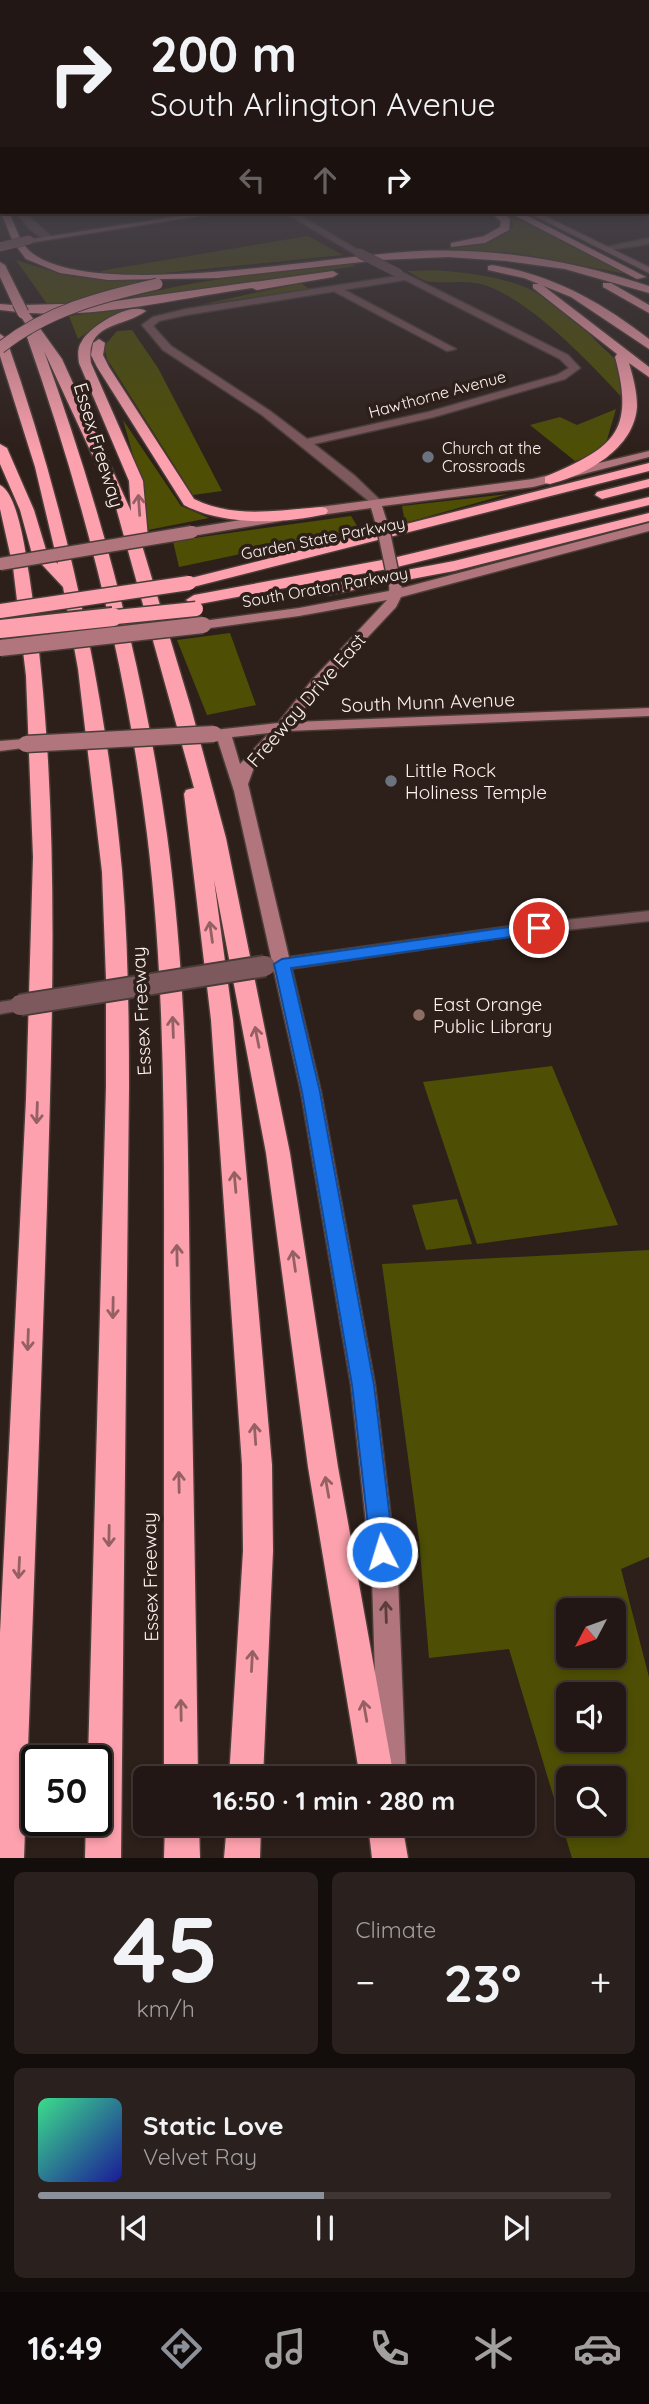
<!DOCTYPE html>
<html lang="en">
<head>
<meta charset="utf-8">
<style>
  :root { --surface:#221714; --page:#2a201d; --text:#f1f3f6; --muted:#a29fa0; --line:#3f3634; --accent:#8c9099 }
  body { margin:0; font-family:Quicksand,sans-serif; background:var(--page); color:var(--text); height:100vh; display:flex; flex-direction:column; font-size:26px; white-space:nowrap }
  * { box-sizing:border-box; margin:0 }
  p { font-size:23px; color:var(--muted) }
  .icon { flex:none; width:38px; height:38px; fill:none; stroke:currentColor; stroke-width:2; stroke-linecap:round; stroke-linejoin:round }
  .map { position:relative; height:1858px; overflow:hidden }
  .details { display:flex; flex-direction:column; gap:14px; padding:14px; background:#130d0b; flex:1 }
  .details>* { flex:none }
  .hud { position:absolute; left:0px; top:0px; width:649px; height:214px; box-shadow:0 4px 10px #0003,0 0 0 2px var(--line); background:#221714; color:var(--text); overflow:hidden }
  .needle { width:46px; rotate:229deg }
  .tools { position:absolute; left:556px; top:1598px; display:grid; gap:14px }
  .tools a { display:grid; place-items:center; width:70px; height:70px; border-radius:10px; background:var(--surface); box-shadow:0 4px 10px #0003,0 0 0 2px var(--line); font-size:35px }
  .speed { position:absolute; left:21px; top:1745px; display:flex; gap:14px; font-size:35px; font-weight:700; text-align:center }
  .speed>* { display:grid; place-content:center; width:91px; height:91px; border-radius:50%; background:var(--surface); box-shadow:0 4px 10px #0003,0 0 0 2px var(--line); line-height:1 }
  .speed .limit { border:4px solid #111; border-radius:10px; background:#fff; color:#111 }
  .pin { position:absolute; display:grid; place-items:center; width:60px; height:60px; color:#fff; margin:-30px; border:4px solid #fff; border-radius:50%; box-shadow:0 2px 7px #0007 }
  .me { position:absolute; width:77px; margin:-38px; rotate:355deg; stroke-linejoin:round; filter:drop-shadow(0 0 5px #0008) }
  .turn { display:flex; align-items:center; gap:24px; height:147px; padding:0 35px; font-size:32px }
  .turn .icon { width:91px; height:91px; stroke-width:2.5 }
  .turn b { display:block; font-size:49px; line-height:60px }
  .lanes { display:flex; align-items:center; height:66px; padding:0 35px; background:#0003; justify-content:center; gap:35px; direction:ltr }
  .lanes .off { opacity:.35 }
  .big { font-size:52px; font-weight:700; line-height:1.1 }
  .details .widget { flex:1; display:flex; flex-direction:column; justify-content:center; gap:10px; min-width:0; padding:0 24px; border-radius:10px; background:var(--page) }
  .details .dial { align-items:center; gap:0 }
  .dial b { font-size:91px; line-height:1 }
  .song { display:flex; align-items:center; gap:21px }
  .cover { width:84px; height:84px; border-radius:10px; background:linear-gradient(135deg,hsl(150 70% 55%),hsl(240 70% 35%)) }
  .played { height:7px; border-radius:4px; background:linear-gradient(90deg,var(--accent) 50%,var(--line) 50%) }
  .keys { display:flex; justify-content:space-around; direction:ltr }
  .heat { display:flex; justify-content:space-between; align-items:center; font-size:38px; direction:ltr }
  .details .tiles { flex:1; display:grid; gap:14px; grid-template-columns:1fr 1fr }
  .widget:last-child { grid-column:span 2 }
  .trip { position:absolute; left:133px; top:1766px; width:402px; height:70px; border-radius:10px; background:var(--surface); box-shadow:0 4px 10px #0003,0 0 0 2px var(--line); font-weight:700; line-height:70px; text-align:center }
  .dock { display:flex; height:112px; justify-content:space-around; align-items:center; background:#0e0908; color:var(--muted) }
  .dock .icon { width:49px; height:49px }
  .dock .on { color:var(--accent) }
  .dock b { font-size:32px; color:var(--text) }
  .map>svg:first-child { display:block }
</style>
</head>
<body>
<div class="map">
<svg width="649" height="1858" viewBox="0 0 649 1858">
  <rect width="100%" height="100%" fill="#2d1f1a"/>
  <g fill="#4e4f04" fill-rule="evenodd">
    <path d="M 511,215 L 626,274 L 516,253 L 445,249 C 470,246 496,245 513,226 Z"/>
    <path d="M 308,236 L 343,255 L 154,274 L 107,274 L 100,271 Z"/>
    <path d="M 16,260 L 68,276 L 150,282 L 62,307 L 50,308 Z"/>
    <path d="M 352,263 L 356,266 L 117,301 C 193,279 273,272 352,263 Z"/>
    <path d="M 435,270 C 508,276 545,285 596,341 C 604,349 616,358 622,368 C 629,379 630,397 633,409 C 596,370 541,308 490,287 C 469,278 447,285 426,281 C 420,279 413,274 407,271 Z"/>
    <path d="M 301,283 L 309,289 L 199,305 Z"/>
    <path d="M 150,305 L 106,319 L 78,339 L 69,316 Z"/>
    <path d="M 132,330 L 158,368 L 222,491 L 193,495 L 107,359 L 104,346 L 117,331 Z"/>
    <path d="M 616,409 L 604,450 L 575,461 L 530,425 L 560,417 L 577,425 Z"/>
    <path d="M 123,420 L 181,506 L 209,518 L 148,530 L 146,501 Z"/>
    <path d="M 508,494 L 405,523 L 402,506 Z"/>
    <path d="M 351,516 L 359,529 L 179,567 L 173,541 Z"/>
    <path d="M 230,633 L 256,705 L 207,715 L 177,640 Z"/>
    <path d="M 552,1066 L 618,1225 L 477,1244 L 423,1082 Z"/>
    <path d="M 457,1199 L 472,1244 L 426,1250 L 412,1205 Z"/>
    <path d="M 649,1250 L 649,1557 L 621,1569 L 649,1677 L 649,1858 L 572,1858 L 509,1649 L 429,1658 L 419,1539 L 382,1264 ZM 569,1610 L 614,1610 L 614,1656 L 569,1656 ZM 569,1694 L 614,1694 L 614,1740 L 569,1740 ZM 569,1778 L 614,1778 L 614,1824 L 569,1824 Z"/>
  </g>
  <g fill="none" stroke-linecap="round" stroke-linejoin="round">
    <defs>
      <g id="minor">
        <path d="M 16,212 L 24,212 L 50,235 L 50,239 C 36,239 24,223 16,212 Z"/>
        <path d="M 649,238 L 649,244 L 605,251 L 601,248 Z"/>
        <path d="M 333,287 L 339,287 L 456,349 L 447,351 L 333,291 Z"/>
      </g>
      <g id="tertiary">
        <path d="M 284,212 L 294,212 L 363,253 L 356,255 Z"/>
        <path d="M 398,270 L 568,355 L 580,368 L 565,379 L 434,417 L 314,444 L 355,476 L 379,499 L 381,502 L 375,506 L 262,415 L 163,350 L 142,325 L 153,317 L 186,309 L 397,276 L 393,273 ZM 405,280 L 560,359 L 569,368 L 557,375 L 428,412 L 307,439 L 270,411 L 171,346 L 153,326 L 159,321 L 186,315 Z"/>
        <path d="M 649,911 L 649,921 L 520,935 L 268,972 L 259,966 L 268,960 L 520,925 Z"/>
        <path d="M 20,999 L 29,1005 L 27,1009 L 0,1014 L 0,1002 Z"/>
      </g>
      <g id="secondary">
        <path d="M 206,212 L 225,212 L 29,243 L 25,240 Z"/>
        <path d="M 527,212 L 537,212 L 649,267 L 649,273 Z"/>
        <path d="M 649,451 L 649,457 L 533,487 L 382,506 L 389,528 L 383,532 L 377,528 L 371,508 L 305,517 L 299,513 L 305,509 L 533,479 Z"/>
        <path d="M 277,514 L 283,518 L 281,521 L 192,536 L 186,532 L 192,528 Z"/>
        <path d="M 649,523 L 649,531 L 401,597 L 396,607 L 322,686 L 294,722 L 649,708 L 649,716 L 287,731 L 256,762 L 248,784 L 321,1092 L 375,1385 L 398,1578 L 406,1778 L 378,1778 L 372,1578 L 351,1385 L 301,1092 L 234,791 L 217,738 L 209,737 L 207,734 L 214,730 L 278,723 L 312,680 L 387,600 L 299,616 L 203,629 L 196,625 L 203,621 L 299,608 L 389,591 L 390,582 L 400,582 L 402,588 ZM 269,733 L 240,764 L 232,737 Z"/>
        <path d="M 26,739 L 34,744 L 31,747 L 0,751 L 0,741 Z"/>
      </g>
      <g id="motorway">
        <path d="M 0,210 L 9,212 C 15,225 20,244 32,253 C 96,302 335,254 420,251 C 498,248 575,261 649,286 L 649,293 L 565,269 L 507,261 L 448,257 L 380,260 L 218,278 L 108,280 L 60,273 L 26,259 L 13,242 Z"/>
        <path d="M 491,212 L 502,212 L 510,219 L 509,230 L 485,243 L 451,247 L 451,243 L 484,236 L 500,227 L 501,222 Z"/>
        <path d="M 508,212 L 520,212 L 646,277 L 637,279 Z"/>
        <path d="M 0,262 L 5,265 L 24,303 L 22,305 L 101,303 L 333,271 L 338,274 L 333,277 L 257,290 L 252,288 C 179,298 103,318 29,313 L 62,359 L 131,511 L 129,481 L 79,363 C 78,355 77,348 82,341 C 90,326 131,301 146,311 C 123,328 85,322 91,363 L 143,481 L 148,538 L 141,542 L 191,708 L 226,838 L 290,1153 L 338,1467 L 394,1778 L 360,1778 L 308,1467 L 266,1153 L 214,880 L 233,1020 L 272,1465 L 273,1551 L 263,1778 L 229,1778 L 243,1551 L 242,1465 L 211,1020 L 184,794 L 186,790 L 194,788 L 115,504 L 44,351 C 101,508 144,669 167,835 C 188,989 188,1144 190,1299 C 193,1459 196,1618 198,1778 L 164,1778 C 164,1617 164,1456 164,1295 C 164,1141 166,987 147,834 C 126,664 84,499 27,337 L 32,334 L 18,312 L 0,310 L 0,304 L 13,305 L 0,277 Z"/>
        <path d="M 492,265 C 553,275 601,302 649,339 L 649,349 L 571,297 L 524,278 L 488,270 L 488,266 Z"/>
        <path d="M 603,283 L 611,283 L 649,305 L 649,313 L 603,287 Z"/>
        <path d="M 533,284 L 541,284 L 649,367 L 649,377 L 629,363 C 633,377 637,391 637,406 C 635,448 587,475 550,484 L 545,483 L 545,477 C 612,448 636,434 615,357 L 617,354 L 533,288 Z"/>
        <path d="M 0,334 L 6,338 C 67,511 105,688 122,870 C 128,942 129,1015 129,1087 L 121,1858 L 85,1858 L 86,1820 L 96,1820 L 96,1760 L 88,1760 L 106,1087 L 106,979 L 102,872 L 78,669 L 63,587 L 32,554 L 20,510 L 0,464 L 0,444 L 7,448 L 34,510 L 47,553 L 58,564 L 35,467 L 0,356 Z"/>
        <path d="M 99,339 L 105,343 L 103,355 L 109,367 L 194,499 C 234,519 278,510 321,507 L 326,508 L 328,511 L 326,514 C 283,524 224,526 184,505 L 97,367 L 91,355 L 93,343 Z"/>
        <path d="M 649,463 L 649,471 L 189,588 L 181,583 L 183,580 Z"/>
        <path d="M 649,479 L 649,487 L 602,499 L 595,495 L 597,492 Z"/>
        <path d="M 0,485 C 18,493 26,555 29,574 C 61,784 53,994 47,1205 C 40,1423 32,1640 24,1858 L 0,1858 L 0,1633 L 26,1099 L 33,857 L 26,676 L 13,567 L 0,509 Z"/>
        <path d="M 649,497 L 649,505 L 393,568 L 194,605 L 186,600 L 194,595 L 393,558 Z"/>
        <path d="M 649,513 L 649,521 L 454,571 L 327,595 L 319,590 L 327,585 L 454,561 Z"/>
        <path d="M 165,1824 L 199,1824 L 200,1858 L 164,1858 Z"/>
        <path d="M 227,1824 L 261,1824 L 260,1858 L 224,1858 Z"/>
        <path d="M 368,1824 L 402,1824 L 408,1858 L 372,1858 Z"/>
      </g>
    </defs>
    <use href="#minor" stroke="#4a3d38" stroke-width="3"/>
    <use href="#tertiary" stroke="#4a3d38" stroke-width="3"/>
    <use href="#secondary" stroke="#4a3d38" stroke-width="3"/>
    <use href="#motorway" stroke="#4a3d38" stroke-width="3"/>
    <use href="#minor" fill="#7d585d" fill-rule="evenodd"/>
    <use href="#tertiary" fill="#7d585d" fill-rule="evenodd"/>
    <use href="#secondary" fill="#b1757e" fill-rule="evenodd"/>
    <use href="#motorway" fill="#fda1ae" fill-rule="evenodd"/>
    <defs>
      <path id="tertiary-bridge-far1" d="M 359,253 L 398,273"/>
      <path id="tertiary-bridge" d="M 20,1005 L 265,966"/>
      <path id="secondary-bridge-far2" d="M 0,247 L 29,240"/>
      <g id="secondary-bridge-far1">
        <path d="M 383,528 L 395,585"/>
        <path d="M 0,564 L 192,532"/>
      </g>
      <g id="secondary-bridge">
        <path d="M 0,648 L 203,625"/>
        <path d="M 26,744 L 214,734"/>
      </g>
      <g id="motorway-bridge-far2">
        <path d="M 18,303 L 23,313"/>
        <path d="M 0,348 C 46,311 100,297 157,284"/>
      </g>
      <g id="motorway-bridge-far1">
        <path d="M 0,611 L 189,583"/>
        <path d="M 96,619 L 196,609"/>
      </g>
      <path id="motorway-bridge" d="M 0,629 L 113,617"/>
    </defs>
    <use href="#tertiary-bridge-far1" stroke="#4a3d38" stroke-width="10" stroke-linecap="butt"/>
    <use href="#tertiary-bridge" stroke="#4a3d38" stroke-width="24" stroke-linecap="butt"/>
    <use href="#secondary-bridge-far2" stroke="#4a3d38" stroke-width="10" stroke-linecap="butt"/>
    <use href="#secondary-bridge-far1" stroke="#4a3d38" stroke-width="15" stroke-linecap="butt"/>
    <use href="#secondary-bridge" stroke="#4a3d38" stroke-width="19" stroke-linecap="butt"/>
    <use href="#motorway-bridge-far2" stroke="#4a3d38" stroke-width="13" stroke-linecap="butt"/>
    <use href="#motorway-bridge-far1" stroke="#4a3d38" stroke-width="17" stroke-linecap="butt"/>
    <use href="#motorway-bridge" stroke="#4a3d38" stroke-width="22" stroke-linecap="butt"/>
    <use href="#tertiary-bridge-far1" stroke="#7d585d" stroke-width="9"/>
    <use href="#tertiary-bridge" stroke="#7d585d" stroke-width="20"/>
    <use href="#secondary-bridge-far2" stroke="#b1757e" stroke-width="9"/>
    <use href="#secondary-bridge-far1" stroke="#b1757e" stroke-width="12"/>
    <use href="#secondary-bridge" stroke="#b1757e" stroke-width="16"/>
    <use href="#motorway-bridge-far2" stroke="#fda1ae" stroke-width="11"/>
    <use href="#motorway-bridge-far1" stroke="#fda1ae" stroke-width="14"/>
    <use href="#motorway-bridge" stroke="#fda1ae" stroke-width="18"/>
  </g>
  <defs><path id="oneway-shaft" d="M-6 0H5M1.5-3L5.5 0L1.5 3" fill="none" stroke-width="1.6" stroke-linecap="round" stroke-linejoin="round" transform="scale(1.75)"/></defs>
  <g stroke="#956064">
    <use href="#oneway-shaft" transform="translate(139 505) rotate(-94)"/>
    <use href="#oneway-shaft" transform="translate(211 932) rotate(-98)"/>
    <use href="#oneway-shaft" transform="translate(173 1027) rotate(-92)"/>
    <use href="#oneway-shaft" transform="translate(257 1037) rotate(-101)"/>
    <use href="#oneway-shaft" transform="translate(37 1113) rotate(92)"/>
    <use href="#oneway-shaft" transform="translate(235 1182) rotate(-95)"/>
    <use href="#oneway-shaft" transform="translate(177 1255) rotate(-91)"/>
    <use href="#oneway-shaft" transform="translate(294 1261) rotate(-98)"/>
    <use href="#oneway-shaft" transform="translate(113 1308) rotate(91)"/>
    <use href="#oneway-shaft" transform="translate(28 1340) rotate(92)"/>
    <use href="#oneway-shaft" transform="translate(255 1434) rotate(-94)"/>
    <use href="#oneway-shaft" transform="translate(179 1482) rotate(-91)"/>
    <use href="#oneway-shaft" transform="translate(327 1487) rotate(-100)"/>
    <use href="#oneway-shaft" transform="translate(109 1536) rotate(91)"/>
    <use href="#oneway-shaft" transform="translate(19 1568) rotate(93)"/>
    <use href="#oneway-shaft" transform="translate(252 1661) rotate(-87)"/>
    <use href="#oneway-shaft" transform="translate(181 1710) rotate(-91)"/>
    <use href="#oneway-shaft" transform="translate(365 1711) rotate(-100)"/>
  </g>
  <use stroke="#5b3d3d" href="#oneway-shaft" transform="translate(386 1612) rotate(-92)"/>
  <linearGradient id="sky" x2="0" y2="1"><stop stop-color="#19110e"/><stop offset="0.43" stop-color="#464249"/><stop offset="1" stop-color="#464249" stop-opacity="0"/></linearGradient>
  <rect width="649" height="453" fill="url(#sky)"/>
  <path fill="#1a73e8" stroke="#114b97" stroke-width="2" d="M 539,923 L 545,925 L 547,928 L 545,932 L 291,968 L 320,1092 L 374,1385 L 394,1552 L 391,1559 L 382,1562 L 374,1559 L 371,1552 L 352,1385 L 302,1092 L 274,964 L 282,959 Z"/>
  <g fill="#6b7280" stroke="#2d1f1a" stroke-width="2.5">
    <circle cx="428" cy="457" r="7"/>
    <circle cx="391" cy="781" r="7"/>
  </g>
  <circle fill="#8d6e63" stroke="#2d1f1a" stroke-width="2.5" cx="419" cy="1015" r="7"/>
  <g text-anchor="middle" stroke-width="7" stroke-linejoin="round" paint-order="stroke">
    <g font-size="16" fill="#fdf2ef" stroke="#2d1f1a">
      <text transform="translate(437 394) rotate(-15)" y="6">Hawthorne Avenue</text>
      <text transform="translate(323 538) rotate(-11)" y="6">Garden State Parkway</text>
      <text transform="translate(325 587) rotate(-10)" y="6">South Oraton Parkway</text>
    </g>
    <g font-size="16" fill="#fdf2ef" stroke="#2d1f1a" text-anchor="start">
      <text x="442" y="454">Church at the<tspan x="442" dy="18">Crossroads</tspan></text>
    </g>
    <g font-size="19" fill="#fdf2ef" stroke="#2d1f1a">
      <text transform="translate(99 445) rotate(73)" y="7">Essex Freeway</text>
      <text transform="translate(306 700) rotate(-49)" y="7">Freeway Drive East</text>
      <text transform="translate(428 702) rotate(-2)" y="7">South Munn Avenue</text>
      <text transform="translate(141 1011) rotate(-93)" y="7">Essex Freeway</text>
      <text transform="translate(150 1577) rotate(-91)" y="7">Essex Freeway</text>
    </g>
    <g font-size="19" fill="#fdf2ef" stroke="#2d1f1a" text-anchor="start">
      <text x="405" y="777">Little Rock<tspan x="405" dy="22">Holiness Temple</tspan></text>
      <text x="433" y="1011">East Orange<tspan x="433" dy="22">Public Library</tspan></text>
    </g>
  </g>
</svg>
<div class="tools">
<a><svg class="needle" viewBox="-14 -14 28 28"><path d="M0-13l5 13h-10z" fill="#e53935"/><path d="M0 13l5-13h-10z" fill="#a29fa0"/></svg></a>
<a><svg class="icon" aria-label="sound" viewBox="0 0 24 24"><path d="M4 9h4l5-4v14l-5-4H4zM17 9q2 3 0 6"/></svg></a>
<a><svg class="icon" aria-label="search" viewBox="0 0 24 24"><circle cx="10" cy="10" r="6"/><path d="M15 15l6 6"/></svg></a>
</div>
<div class="speed"><div class="limit">50</div></div>
<div class="pin" style="left:539px;top:928px;background:#d93025"><svg class="icon" aria-label="arrive" viewBox="0 0 24 24"><path d="M6 21V4h12l-3 4 3 4H6"/></svg></div>
<svg class="me" style="left:382px;top:1552px" viewBox="-20 -20 40 40"><circle r="17" fill="#1a73e8" stroke="#fff" stroke-width="3"/><path d="M0-11L8 9 0 5-8 9z" fill="#fff"/></svg>
<div class="trip">16:50 · 1 min · 280 m</div>
<div class="hud">
<div class="turn"><svg class="icon" aria-label="right" viewBox="0 0 24 24"><path d="M7 20v-9h11M14 6l5 5-5 5"/></svg><div><b>200 m</b>South Arlington Avenue</div></div>
<div class="lanes"><svg class="icon off" aria-label="left" viewBox="0 0 24 24"><path d="M17 20v-9H6M10 6l-5 5 5 5"/></svg><svg class="icon off" aria-label="ahead" viewBox="0 0 24 24"><path d="M12 20V5M6 11l6-6 6 6"/></svg><svg class="icon" aria-label="right" viewBox="0 0 24 24"><path d="M7 20v-9h11M14 6l5 5-5 5"/></svg></div>
</div>
</div>
<section class="details">
<div class="tiles">
<div class="widget dial"><b>45</b><p>km/h</p></div>
<div class="widget"><p>Climate</p>
<div class="heat"><a>−</a><b class="big">23°</b><a>+</a></div>
</div>
<div class="widget">
<div class="song"><i class="cover"></i><div><b>Static Love</b><p>Velvet Ray</p></div></div>
<div class="played"></div>
<div class="keys"><svg class="icon" aria-label="previous" viewBox="0 0 24 24"><path d="M18 5L8 12l10 7zM5 5v14"/></svg><svg class="icon" aria-label="pause" viewBox="0 0 24 24"><path d="M8 5v14M16 5v14"/></svg><svg class="icon" aria-label="next" viewBox="0 0 24 24"><path d="M6 5l10 7-10 7zM19 5v14"/></svg></div>
</div>
</div>
</section>
<nav class="dock">
<b>16:49</b>
<svg class="icon on" aria-label="directions" viewBox="0 0 24 24"><path d="M12 3l9 9-9 9-9-9zM9 14v-3h6M13 9l2 2-2 2"/></svg>
<svg class="icon" aria-label="music" viewBox="0 0 24 24"><path d="M9 18V5l10-2v13"/><circle cx="6" cy="18" r="3"/><circle cx="16" cy="16" r="3"/></svg>
<svg class="icon" aria-label="phone" viewBox="0 0 24 24"><path d="M5 4h4l2 5-3 2q2 4 5 5l2-3 5 2v4C11 20 4 13 5 4z"/></svg>
<svg class="icon" aria-label="climate" viewBox="0 0 24 24"><path d="M12 3v18M4 7l16 10M4 17L20 7"/></svg>
<svg class="icon" aria-label="car" viewBox="0 0 24 24"><path d="M5 17H2v-5l4-1 3-4h7l3 4 3 1v5h-3M9 17h6M6 11h13"/><circle cx="7" cy="17" r="2"/><circle cx="17" cy="17" r="2"/></svg>
</nav>
</body>
</html>
